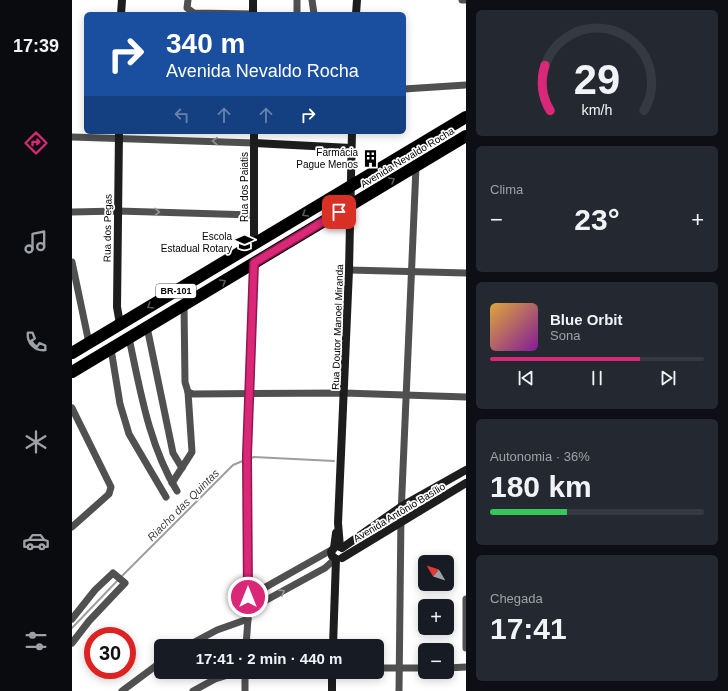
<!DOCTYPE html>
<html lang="pt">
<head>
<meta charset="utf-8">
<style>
  :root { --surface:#171b24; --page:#242831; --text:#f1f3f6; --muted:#9ea1a6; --line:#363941; --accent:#db2777 }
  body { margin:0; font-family:Arial,sans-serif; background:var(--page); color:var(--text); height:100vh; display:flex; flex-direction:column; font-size:15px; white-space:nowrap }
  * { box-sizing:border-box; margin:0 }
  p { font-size:13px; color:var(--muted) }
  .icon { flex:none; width:22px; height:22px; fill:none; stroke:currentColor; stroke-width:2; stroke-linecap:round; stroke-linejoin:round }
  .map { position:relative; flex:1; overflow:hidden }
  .details { display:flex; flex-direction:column; gap:10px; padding:10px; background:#0d0f14; width:262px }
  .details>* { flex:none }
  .banner { position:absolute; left:12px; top:12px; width:322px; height:122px; border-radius:6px; box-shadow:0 2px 10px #0003; background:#1a4fa0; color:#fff; overflow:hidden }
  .needle { width:26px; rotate:309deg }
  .controls { position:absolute; left:346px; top:555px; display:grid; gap:8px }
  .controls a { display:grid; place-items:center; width:36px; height:36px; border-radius:6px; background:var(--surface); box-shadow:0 2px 10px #0003; font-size:20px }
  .speed { position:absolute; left:12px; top:627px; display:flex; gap:8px; font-size:20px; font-weight:700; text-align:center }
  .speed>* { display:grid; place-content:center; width:52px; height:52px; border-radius:50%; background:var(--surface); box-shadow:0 2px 10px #0003; line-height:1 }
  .speed .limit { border:6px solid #d22; background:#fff; color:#111 }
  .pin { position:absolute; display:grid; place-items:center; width:34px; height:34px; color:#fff; margin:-17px; border-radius:8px; box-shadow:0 2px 6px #0006 }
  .me { position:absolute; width:44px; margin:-22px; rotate:0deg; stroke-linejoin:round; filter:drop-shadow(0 0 3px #0008) }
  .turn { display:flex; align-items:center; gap:14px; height:84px; padding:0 16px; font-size:18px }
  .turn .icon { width:52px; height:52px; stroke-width:2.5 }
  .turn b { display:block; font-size:28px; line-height:34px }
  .lanes { display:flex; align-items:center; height:38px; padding:0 16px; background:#0003; justify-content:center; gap:20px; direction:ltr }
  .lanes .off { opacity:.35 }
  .big { font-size:30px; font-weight:600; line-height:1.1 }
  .details .widget { flex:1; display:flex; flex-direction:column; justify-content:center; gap:6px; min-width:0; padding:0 14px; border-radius:6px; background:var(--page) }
  .details .dial { align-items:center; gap:0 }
  .dial svg { height:104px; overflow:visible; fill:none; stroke:var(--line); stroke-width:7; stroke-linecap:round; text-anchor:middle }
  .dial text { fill:var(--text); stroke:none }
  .song { display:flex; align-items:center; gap:12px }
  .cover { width:48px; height:48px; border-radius:6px; background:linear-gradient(135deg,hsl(40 70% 55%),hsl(290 70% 35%)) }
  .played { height:4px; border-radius:2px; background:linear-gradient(90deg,var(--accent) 70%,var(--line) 70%) }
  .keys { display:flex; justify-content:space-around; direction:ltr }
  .heat { display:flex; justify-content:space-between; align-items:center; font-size:22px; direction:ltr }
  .charge { height:6px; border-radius:3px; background:linear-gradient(90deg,#34c759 36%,var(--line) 0) }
  .trip { position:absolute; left:82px; top:639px; width:230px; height:40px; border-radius:6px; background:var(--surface); box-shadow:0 2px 10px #0003; font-weight:600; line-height:40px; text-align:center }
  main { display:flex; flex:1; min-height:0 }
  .tab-bar { display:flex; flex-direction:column; width:72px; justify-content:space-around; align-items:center; background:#090b0e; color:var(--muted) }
  .tab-bar .icon { width:28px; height:28px }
  .tab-bar .on { color:var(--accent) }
  .tab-bar b { font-size:18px; color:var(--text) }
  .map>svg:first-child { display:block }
</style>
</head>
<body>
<main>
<nav class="tab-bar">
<b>17:39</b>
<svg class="icon on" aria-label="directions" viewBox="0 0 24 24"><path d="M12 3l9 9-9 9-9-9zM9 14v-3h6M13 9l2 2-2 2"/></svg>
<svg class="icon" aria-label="music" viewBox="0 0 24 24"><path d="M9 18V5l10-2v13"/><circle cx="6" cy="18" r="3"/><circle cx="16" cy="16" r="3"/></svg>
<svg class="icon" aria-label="phone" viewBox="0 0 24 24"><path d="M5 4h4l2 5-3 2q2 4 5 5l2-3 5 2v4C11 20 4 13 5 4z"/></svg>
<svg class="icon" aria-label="climate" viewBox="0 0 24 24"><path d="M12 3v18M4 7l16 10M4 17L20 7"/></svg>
<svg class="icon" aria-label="car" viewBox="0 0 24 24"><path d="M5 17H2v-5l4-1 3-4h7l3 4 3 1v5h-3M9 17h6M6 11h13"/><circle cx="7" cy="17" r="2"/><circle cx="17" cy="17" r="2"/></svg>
<svg class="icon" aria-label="filters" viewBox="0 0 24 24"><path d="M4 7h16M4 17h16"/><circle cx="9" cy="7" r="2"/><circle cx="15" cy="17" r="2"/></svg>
</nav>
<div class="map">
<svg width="394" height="691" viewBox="0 0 394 691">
  <rect width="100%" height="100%" fill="#fff"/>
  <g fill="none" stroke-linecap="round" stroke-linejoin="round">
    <g stroke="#9e9e9e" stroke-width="2">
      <path d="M 177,459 L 182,457 L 262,461"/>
      <path d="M 49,577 L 161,465 L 173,460"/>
      <path d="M 0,628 L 46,580"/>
    </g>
    <g stroke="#505050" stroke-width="7">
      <path d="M 116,0 L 115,8 L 122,13 L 181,14"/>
      <path d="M 225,0 L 225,14"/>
      <path d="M 240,0 L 242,14"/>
      <path d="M 390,0 L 394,0"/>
      <path d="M 332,89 L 394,85"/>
      <path d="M 0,137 L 182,143"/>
      <path d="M 0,212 L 46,211 L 182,215"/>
      <path d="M 0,262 L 17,343"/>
      <path d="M 277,270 L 394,273"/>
      <path d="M 112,305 L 113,382 L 116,392 L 121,394 L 272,393 L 394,397"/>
      <path d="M 75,327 L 101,453 L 110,468"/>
      <path d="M 57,338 C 68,389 77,446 105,491"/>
      <path d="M 39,349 L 48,404 L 57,434 L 94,497"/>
      <path d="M 0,408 L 39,487 L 37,494 L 0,527"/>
      <path d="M 100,483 L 120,452 L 116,392"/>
      <path d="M 176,597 L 261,549"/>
      <path d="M 394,599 L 394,648"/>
      <path d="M 176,610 L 253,568 L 263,559"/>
      <path d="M 0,619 L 23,590 L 41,573 L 53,583 L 17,621 L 0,643"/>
      <path d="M 115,646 L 145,630 L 176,619"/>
      <path d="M 174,646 L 176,619 L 175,455 L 182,263"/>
      <path d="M 305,668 L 353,668"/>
      <path d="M 375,668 L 394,667"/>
      <path d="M 50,691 L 89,662"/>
      <path d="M 121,691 L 143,679 L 166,672"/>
      <path d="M 173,691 L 173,672"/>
      <path d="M 327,691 L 329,515 L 344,167"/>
    </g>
    <g stroke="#1d1d1d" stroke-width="8">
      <path d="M 49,14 L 50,0"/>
      <path d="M 181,14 L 181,0"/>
      <path d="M 284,14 L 285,0"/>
      <path d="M 47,132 L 45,307 L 48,324"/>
      <path d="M 182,132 L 182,243"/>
      <path d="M 182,143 L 279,148"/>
      <path d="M 264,533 L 262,548 L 259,552 L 260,556 L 264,559"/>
      <path d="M 268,547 L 266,523 L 277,270 L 280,132"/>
      <path d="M 270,548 L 330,506 L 394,470"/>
      <path d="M 270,558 L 394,483"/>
      <path d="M 261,646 L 264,559"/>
      <path d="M 260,691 L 260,672"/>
    </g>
    <g stroke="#000" stroke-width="12">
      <path d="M 0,353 L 394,117"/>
      <path d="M 0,372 L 394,136"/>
    </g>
  </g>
  <defs><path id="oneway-chevron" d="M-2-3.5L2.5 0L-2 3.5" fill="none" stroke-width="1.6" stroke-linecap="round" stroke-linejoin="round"/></defs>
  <g stroke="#969696">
    <use href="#oneway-chevron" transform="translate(143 141) rotate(-178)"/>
    <use href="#oneway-chevron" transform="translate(85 212) rotate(2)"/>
    <use href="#oneway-chevron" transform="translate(210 592) rotate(-29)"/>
  </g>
  <g stroke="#595959">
    <use href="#oneway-chevron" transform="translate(320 180) rotate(-30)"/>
    <use href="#oneway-chevron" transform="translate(233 214) rotate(150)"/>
    <use href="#oneway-chevron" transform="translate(151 282) rotate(-31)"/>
    <use href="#oneway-chevron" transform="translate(78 306) rotate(149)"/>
  </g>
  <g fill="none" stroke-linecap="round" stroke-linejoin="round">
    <defs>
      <path id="route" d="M 176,597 L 175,455 L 182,263 L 267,212"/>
    </defs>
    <use href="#route" stroke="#8e194d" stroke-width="10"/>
    <use href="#route" stroke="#db2777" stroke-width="7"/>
  </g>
  <defs>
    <symbol id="building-bare" viewBox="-9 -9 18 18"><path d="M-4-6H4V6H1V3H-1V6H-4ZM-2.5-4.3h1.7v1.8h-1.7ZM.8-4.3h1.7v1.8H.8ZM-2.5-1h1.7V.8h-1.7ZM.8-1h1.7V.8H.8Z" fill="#000" stroke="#fff" stroke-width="2.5" paint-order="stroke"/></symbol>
    <symbol id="school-bare" viewBox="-9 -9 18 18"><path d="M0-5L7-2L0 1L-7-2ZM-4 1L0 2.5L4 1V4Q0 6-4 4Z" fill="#000" stroke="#fff" stroke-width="2.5" paint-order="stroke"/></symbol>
  </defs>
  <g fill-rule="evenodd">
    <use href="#building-bare" x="286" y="146" width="25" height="25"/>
    <use href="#school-bare" x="160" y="230" width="25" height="25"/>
  </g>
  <g text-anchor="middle" stroke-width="3.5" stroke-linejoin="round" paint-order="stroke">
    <rect fill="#fff" stroke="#4c4c4c" stroke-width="1" x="84" y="284" width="40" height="14" rx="3"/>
    <g font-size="9" font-weight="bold" fill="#000">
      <text x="104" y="294">BR-101</text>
    </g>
    <g font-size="10" fill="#000" stroke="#fff" text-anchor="end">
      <text x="286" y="156">Farmácia<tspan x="286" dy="12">Pague Menos</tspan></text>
      <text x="160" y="240">Escola<tspan x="160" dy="12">Estadual Rotary</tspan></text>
    </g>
    <g font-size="10" fill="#000" stroke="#fff">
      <text transform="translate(335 157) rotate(-31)" y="4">Avenida Nevaldo Rocha</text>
      <text transform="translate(172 187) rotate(-90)" y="4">Rua dos Paiatis</text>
      <text transform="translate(35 228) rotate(-89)" y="4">Rua dos Pegas</text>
      <text transform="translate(265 327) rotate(-88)" y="4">Rua Doutor Manoel Miranda</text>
      <text transform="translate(327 512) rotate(-31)" y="4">Avenida Antônio Basílio</text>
    </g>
    <g font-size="11" font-style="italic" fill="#3f3f3f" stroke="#fff">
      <text transform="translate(111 505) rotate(-45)" y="4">Riacho das Quintas</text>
    </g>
  </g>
</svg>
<div class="controls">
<a><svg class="needle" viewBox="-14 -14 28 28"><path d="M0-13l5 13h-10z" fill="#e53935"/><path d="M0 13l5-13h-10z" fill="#9ea1a6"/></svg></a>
<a>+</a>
<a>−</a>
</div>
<div class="speed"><div class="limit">30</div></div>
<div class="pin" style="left:267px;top:212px;background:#d93025"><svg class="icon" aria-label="arrive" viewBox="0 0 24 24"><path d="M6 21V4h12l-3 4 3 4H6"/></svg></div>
<svg class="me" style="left:176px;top:597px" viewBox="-20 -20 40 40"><circle r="17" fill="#db2777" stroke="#fff" stroke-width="3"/><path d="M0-11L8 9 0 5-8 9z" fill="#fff"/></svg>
<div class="trip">17:41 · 2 min · 440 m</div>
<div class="banner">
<div class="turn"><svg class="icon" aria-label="right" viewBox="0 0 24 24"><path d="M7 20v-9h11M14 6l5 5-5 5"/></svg><div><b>340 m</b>Avenida Nevaldo Rocha</div></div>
<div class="lanes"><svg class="icon off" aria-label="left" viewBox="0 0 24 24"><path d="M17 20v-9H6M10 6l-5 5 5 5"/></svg><svg class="icon off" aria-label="ahead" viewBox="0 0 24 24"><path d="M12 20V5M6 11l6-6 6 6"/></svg><svg class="icon off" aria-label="ahead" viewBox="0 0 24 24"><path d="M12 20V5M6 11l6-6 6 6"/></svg><svg class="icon" aria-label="right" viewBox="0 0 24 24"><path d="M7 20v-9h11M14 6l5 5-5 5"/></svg></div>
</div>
</div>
<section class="details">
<div class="widget dial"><svg viewBox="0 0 100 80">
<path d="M14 69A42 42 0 1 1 86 69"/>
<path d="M14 69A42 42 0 0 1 10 34" stroke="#db2777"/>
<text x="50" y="56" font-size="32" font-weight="700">29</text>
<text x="50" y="72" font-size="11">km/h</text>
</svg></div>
<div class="widget"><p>Clima</p>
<div class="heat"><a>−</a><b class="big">23°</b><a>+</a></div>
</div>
<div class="widget">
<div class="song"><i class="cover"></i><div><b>Blue Orbit</b><p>Sona</p></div></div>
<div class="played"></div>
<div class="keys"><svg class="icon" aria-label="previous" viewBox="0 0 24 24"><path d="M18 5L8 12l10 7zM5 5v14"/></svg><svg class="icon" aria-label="pause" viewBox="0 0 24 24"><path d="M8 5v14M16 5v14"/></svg><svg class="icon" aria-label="next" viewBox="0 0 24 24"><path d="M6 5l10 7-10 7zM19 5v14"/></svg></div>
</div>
<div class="widget"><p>Autonomia · 36%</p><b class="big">180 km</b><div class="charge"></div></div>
<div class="widget"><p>Chegada</p><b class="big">17:41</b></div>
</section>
</main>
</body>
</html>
